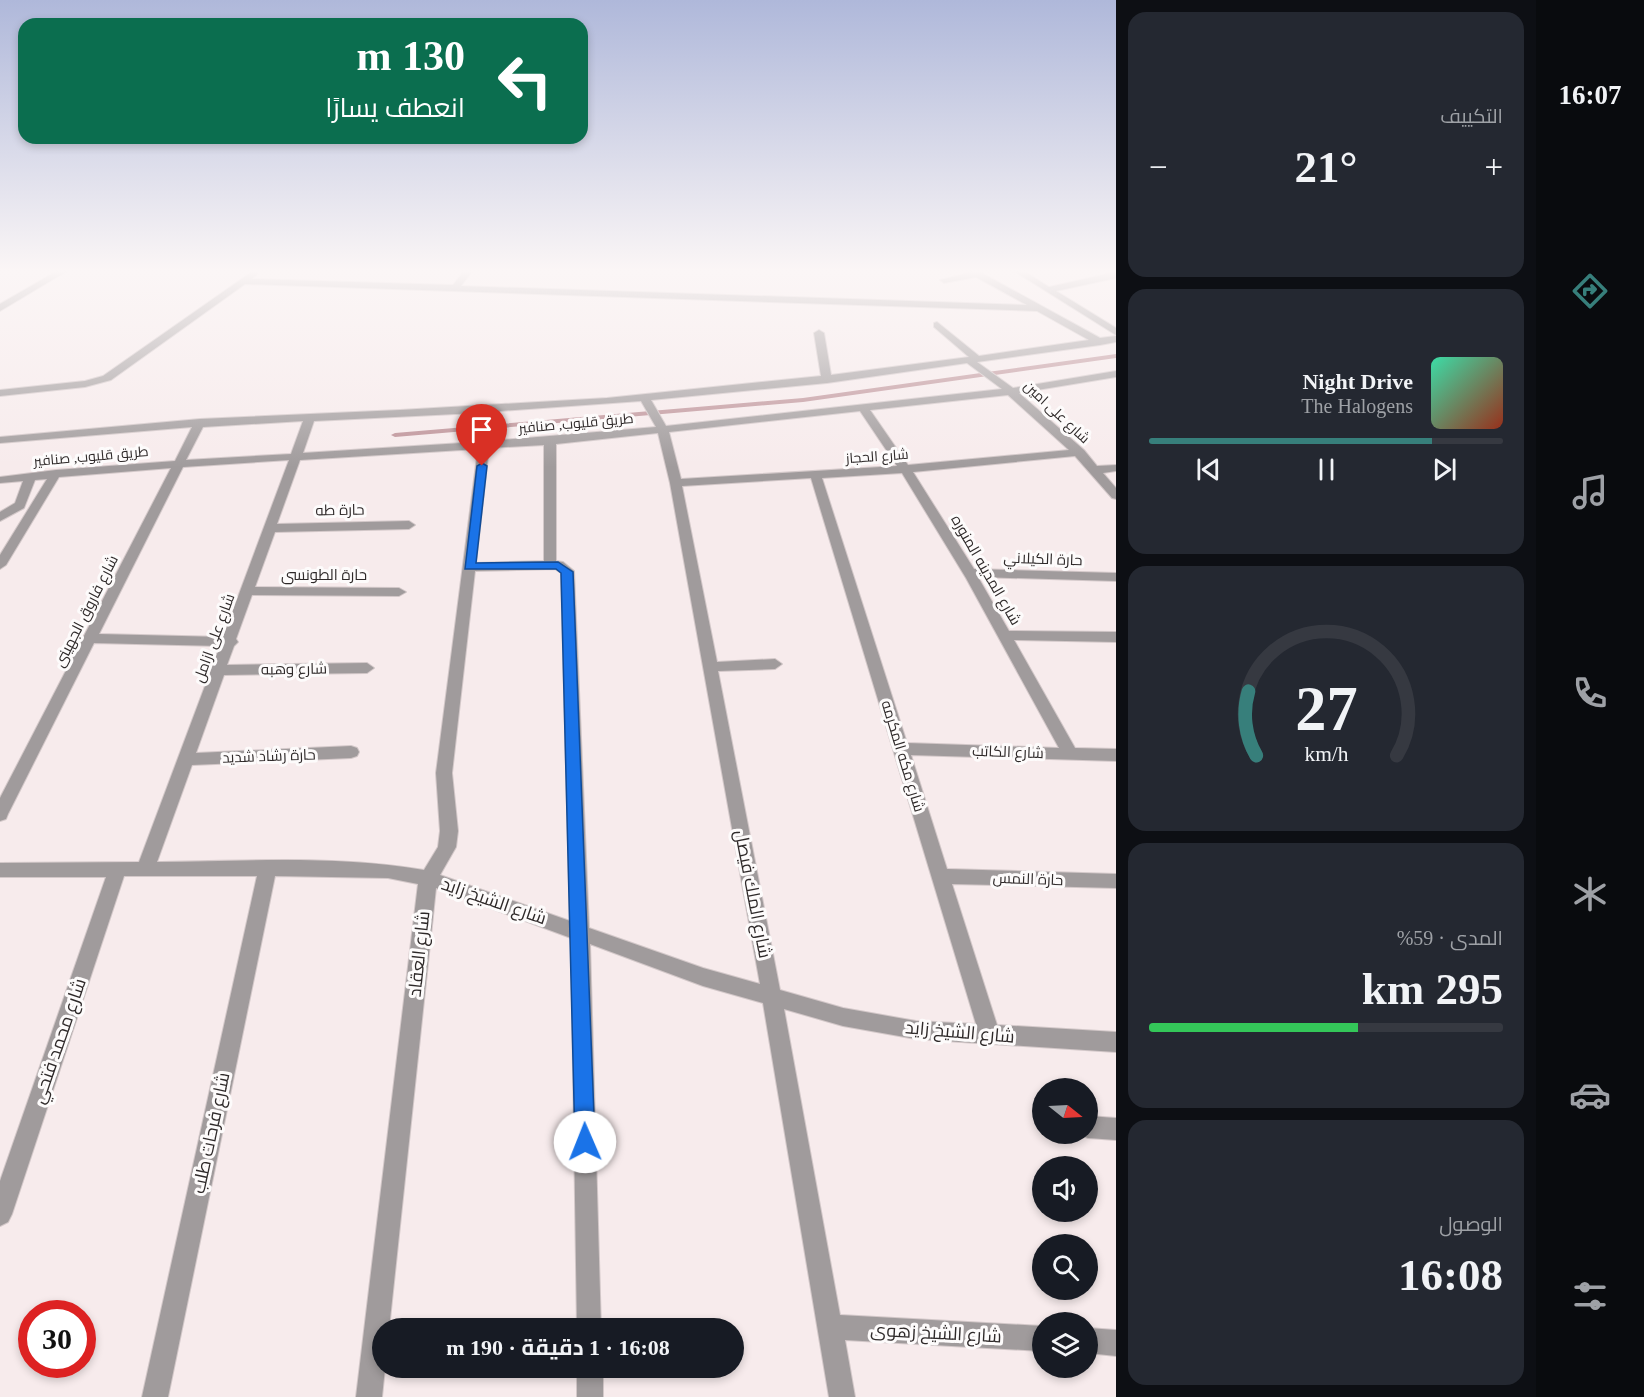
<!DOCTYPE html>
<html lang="ar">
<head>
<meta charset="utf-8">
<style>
  :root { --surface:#171b24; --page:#242831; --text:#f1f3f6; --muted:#9ea1a6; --line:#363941; --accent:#377f7b }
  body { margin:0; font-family:"Times New Roman",Cairo,serif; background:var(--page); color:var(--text); direction:rtl; height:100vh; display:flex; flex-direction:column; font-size:22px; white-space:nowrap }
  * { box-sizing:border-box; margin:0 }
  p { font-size:20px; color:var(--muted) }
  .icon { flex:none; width:33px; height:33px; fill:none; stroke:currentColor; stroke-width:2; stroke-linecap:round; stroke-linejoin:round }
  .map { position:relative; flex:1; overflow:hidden; direction:ltr }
  .details { display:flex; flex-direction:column; gap:12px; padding:12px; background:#0d0f14; width:420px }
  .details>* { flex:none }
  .guide { position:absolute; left:18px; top:18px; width:570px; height:126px; border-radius:18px; box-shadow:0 3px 9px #0003; direction:rtl; background:#0b6e4f; color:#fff; overflow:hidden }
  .needle { width:39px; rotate:108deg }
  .fabs { position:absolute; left:1032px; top:1078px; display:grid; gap:12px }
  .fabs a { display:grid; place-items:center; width:66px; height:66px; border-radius:50%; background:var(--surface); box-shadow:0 3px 9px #0003; font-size:30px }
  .speed { position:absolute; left:18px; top:1300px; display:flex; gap:12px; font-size:30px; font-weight:700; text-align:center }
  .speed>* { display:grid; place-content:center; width:78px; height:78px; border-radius:50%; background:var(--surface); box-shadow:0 3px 9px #0003; line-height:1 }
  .speed .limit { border:9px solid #d22; background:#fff; color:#111 }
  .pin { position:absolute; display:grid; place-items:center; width:51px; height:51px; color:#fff; margin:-62px -26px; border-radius:50% 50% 50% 0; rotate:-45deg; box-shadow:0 0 6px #0007 }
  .pin .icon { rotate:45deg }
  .me { position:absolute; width:66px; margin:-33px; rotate:359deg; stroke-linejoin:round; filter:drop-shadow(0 0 4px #0008) }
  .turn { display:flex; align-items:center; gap:21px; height:126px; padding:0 24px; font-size:27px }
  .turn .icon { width:78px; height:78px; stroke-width:2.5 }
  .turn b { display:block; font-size:42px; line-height:51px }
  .big { font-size:45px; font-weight:700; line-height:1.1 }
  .details .tile { flex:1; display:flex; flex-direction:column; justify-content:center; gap:9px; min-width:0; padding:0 21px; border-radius:18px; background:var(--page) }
  .details .dial { align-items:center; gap:0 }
  .dial svg { height:156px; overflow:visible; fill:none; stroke:var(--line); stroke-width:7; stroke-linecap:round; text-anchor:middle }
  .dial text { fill:var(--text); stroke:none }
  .song { display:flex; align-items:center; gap:18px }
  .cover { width:72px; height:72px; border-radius:9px; background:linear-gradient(135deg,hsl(160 70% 55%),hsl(10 70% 35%)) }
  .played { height:6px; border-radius:3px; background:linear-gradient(90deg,var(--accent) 80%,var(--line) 80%) }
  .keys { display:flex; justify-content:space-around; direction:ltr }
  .heat { display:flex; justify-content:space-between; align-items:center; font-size:33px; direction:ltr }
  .charge { height:9px; border-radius:4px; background:linear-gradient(90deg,#34c759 59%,var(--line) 0) }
  .trip { position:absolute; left:372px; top:1318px; width:372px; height:60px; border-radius:30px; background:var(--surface); box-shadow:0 3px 9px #0003; font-weight:700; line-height:60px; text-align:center; direction:rtl }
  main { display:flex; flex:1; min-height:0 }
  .menu { display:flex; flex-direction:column; width:108px; justify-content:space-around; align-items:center; background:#090b0e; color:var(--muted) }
  .menu .icon { width:42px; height:42px }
  .menu .on { color:var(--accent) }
  .menu b { font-size:27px; color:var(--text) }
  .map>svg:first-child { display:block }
</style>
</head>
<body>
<main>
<nav class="menu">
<b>16:07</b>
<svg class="icon on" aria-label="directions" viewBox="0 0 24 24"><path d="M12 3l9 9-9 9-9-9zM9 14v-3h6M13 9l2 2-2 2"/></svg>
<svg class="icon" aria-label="music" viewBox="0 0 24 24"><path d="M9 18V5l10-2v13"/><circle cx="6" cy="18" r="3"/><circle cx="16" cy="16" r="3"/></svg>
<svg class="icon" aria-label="phone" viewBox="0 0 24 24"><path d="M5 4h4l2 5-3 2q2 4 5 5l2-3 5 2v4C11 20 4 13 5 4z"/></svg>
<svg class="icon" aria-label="climate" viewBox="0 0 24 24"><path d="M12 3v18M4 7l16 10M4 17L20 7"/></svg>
<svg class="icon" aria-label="car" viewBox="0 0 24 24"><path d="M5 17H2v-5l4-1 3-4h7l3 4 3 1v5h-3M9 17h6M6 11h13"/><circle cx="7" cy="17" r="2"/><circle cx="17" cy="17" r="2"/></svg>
<svg class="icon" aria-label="filters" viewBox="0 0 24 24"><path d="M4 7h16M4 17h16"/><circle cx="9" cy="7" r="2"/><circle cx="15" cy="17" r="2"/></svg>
</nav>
<section class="details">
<div class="tile"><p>التكييف</p>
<div class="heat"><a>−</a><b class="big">21°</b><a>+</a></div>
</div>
<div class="tile">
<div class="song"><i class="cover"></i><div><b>Night Drive</b><p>The Halogens</p></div></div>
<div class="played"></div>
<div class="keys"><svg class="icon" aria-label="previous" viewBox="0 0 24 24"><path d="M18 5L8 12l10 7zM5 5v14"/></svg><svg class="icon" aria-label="pause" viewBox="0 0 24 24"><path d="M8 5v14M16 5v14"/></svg><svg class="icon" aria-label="next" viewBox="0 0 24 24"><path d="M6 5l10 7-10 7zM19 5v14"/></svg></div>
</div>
<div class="tile dial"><svg viewBox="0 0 100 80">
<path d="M14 69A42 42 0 1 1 86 69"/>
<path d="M14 69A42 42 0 0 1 10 36" stroke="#377f7b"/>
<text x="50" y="56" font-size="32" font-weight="700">27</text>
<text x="50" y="72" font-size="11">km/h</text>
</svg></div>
<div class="tile"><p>المدى · 59%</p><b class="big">295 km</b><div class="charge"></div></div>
<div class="tile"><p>الوصول</p><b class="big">16:08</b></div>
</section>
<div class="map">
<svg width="1116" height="1397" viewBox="0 0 1116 1397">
  <rect width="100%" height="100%" fill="#f7ebec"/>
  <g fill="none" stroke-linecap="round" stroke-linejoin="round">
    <path fill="#bd9197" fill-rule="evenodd" d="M 1116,354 L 1116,358 L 803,402 L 395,437 L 391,435 L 395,433 L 803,398 Z"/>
    <defs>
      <g id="minor">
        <path d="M 57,271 L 67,271 L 0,311 L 0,304 Z"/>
        <path d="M 253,271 L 257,274 L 252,279 L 453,285 L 464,271 L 472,271 L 461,286 L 1027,305 L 976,277 L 944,283 L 940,280 L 969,273 L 968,271 L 978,271 L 1100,338 L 1116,336 L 1116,342 L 1100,345 L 977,362 L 1013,388 L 1116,371 L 1116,377 L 1019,393 L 1084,450 L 1097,466 L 1116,465 L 1116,471 L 1103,473 L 1116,488 L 1116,499 L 1112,498 L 1075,456 L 913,472 L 974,569 L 1116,573 L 1116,581 L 978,577 L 1009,631 L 1116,632 L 1116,642 L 1014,640 L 1075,748 L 1116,749 L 1116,761 L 911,755 L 947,869 L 1116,874 L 1116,888 L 952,884 L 997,1025 L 1116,1032 L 1116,1052 L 916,1039 L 843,1026 L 784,1009 L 840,1315 L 1042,1326 L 1042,1351 L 845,1340 L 855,1397 L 829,1397 L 763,1003 L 703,986 L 590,944 L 601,1329 L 577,1329 L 571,938 L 436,888 L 389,1329 L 382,1329 L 382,1368 L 385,1368 L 382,1397 L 356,1397 L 418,884 L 388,878 L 275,876 L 168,1397 L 142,1397 L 257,876 L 124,876 L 12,1214 L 8,1222 L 0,1226 L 0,1181 L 106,877 L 0,877 L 0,863 L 139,862 L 220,646 L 94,643 L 8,814 L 6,819 L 0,821 L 0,798 L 171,468 L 59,477 L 6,565 L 0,569 L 0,555 L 47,479 L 35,480 L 24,508 L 0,521 L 0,512 L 15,503 L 23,481 L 0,483 L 0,477 L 56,470 L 175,461 L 192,427 L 0,443 L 0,437 L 200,419 L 400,410 L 607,398 L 821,376 L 814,333 L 819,330 L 824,333 L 831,375 L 969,357 L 934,327 L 934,323 L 937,322 L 979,356 L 1089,340 L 1037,311 L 245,284 L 111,380 L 85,387 L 0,396 L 0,390 L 85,381 L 103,376 ZM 967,363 L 1002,389 L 666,426 L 651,400 L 827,383 ZM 1008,395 L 1069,450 L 908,465 L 870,410 ZM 641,401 L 656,427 L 489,441 L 487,412 ZM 860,411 L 897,466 L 681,479 L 669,432 ZM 476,413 L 478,442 L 303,453 L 314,421 ZM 303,421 L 291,454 L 186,460 L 203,427 ZM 658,433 L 670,483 L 760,984 L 703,968 L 589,928 L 574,571 L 563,562 L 556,561 L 556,444 ZM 544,445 L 544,561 L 476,563 L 489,448 ZM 478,449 L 436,773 L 440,831 L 438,847 L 424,870 C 336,855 246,861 157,862 L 192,765 L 351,758 L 357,756 L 359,752 L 357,748 L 351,746 L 196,753 L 224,675 L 367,673 L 374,668 L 367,663 L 227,665 L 234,646 L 238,642 L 236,639 L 252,595 L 399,596 L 406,592 L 399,588 L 255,587 L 275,532 L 409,529 L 415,525 L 409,521 L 277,524 L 300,460 ZM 289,460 L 223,637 L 99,634 L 183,467 ZM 902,473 L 966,578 L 1059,748 L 907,743 L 822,478 ZM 811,478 L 976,1024 L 916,1021 L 843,1008 L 780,990 L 718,671 L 775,669 L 782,664 L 775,659 L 717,662 L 682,486 ZM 555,569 L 561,573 L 570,921 L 440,875 L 456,847 L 458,831 L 452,773 L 475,571 Z"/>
        <path d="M 1014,271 L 1024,271 L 1049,287 L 1116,272 L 1116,278 L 1056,291 L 1116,328 L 1116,335 Z"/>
        <path d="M 1088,1116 L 1116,1118 L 1116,1140 L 1088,1138 L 1080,1135 L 1088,1134 Z"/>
        <path d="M 1088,1328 L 1116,1330 L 1116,1356 L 1088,1353 Z"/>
        <rect x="577" y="1368" width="26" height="29"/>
      </g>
    </defs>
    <use href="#minor" stroke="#d3c8c9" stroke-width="2"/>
    <use href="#minor" fill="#a09b9c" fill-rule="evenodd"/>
  </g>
  <linearGradient id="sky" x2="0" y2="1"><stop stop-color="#afb8da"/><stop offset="0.58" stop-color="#fbf6f6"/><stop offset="1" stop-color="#fbf6f6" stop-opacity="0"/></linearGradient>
  <rect width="1116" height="467" fill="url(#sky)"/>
  <path fill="#1a73e8" stroke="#114b97" stroke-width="1.5" d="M 482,463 L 487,466 L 476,563 L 558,562 L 573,572 L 595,1142 L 592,1149 L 585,1151 L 578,1149 L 575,1142 L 561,573 L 556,569 L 465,569 L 477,466 Z"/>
  <g text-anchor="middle" stroke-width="6" stroke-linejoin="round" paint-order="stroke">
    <g font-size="14" fill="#2e2929" stroke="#fdfbfb">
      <text transform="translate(1057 412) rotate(43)" y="5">شارع على امين</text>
      <text transform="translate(576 423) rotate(-5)" y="5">طريق قليوب, صنافير</text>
      <text transform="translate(91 456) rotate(-5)" y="5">طريق قليوب, صنافير</text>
      <text transform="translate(877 456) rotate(-4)" y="5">شارع الحجاز</text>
    </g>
    <g font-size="15" fill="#2e2929" stroke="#fdfbfb">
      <text transform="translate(340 510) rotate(-1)" y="5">حارة طه</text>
      <text transform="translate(1043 559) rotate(2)" y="5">حارة الكيلاني</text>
      <text transform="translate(986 570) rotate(60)" y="5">شارع المدينه المنوره</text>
      <text x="324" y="580">حارة الطونسى</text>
      <text transform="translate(86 611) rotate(-63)" y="5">شارع فاروق الجهينى</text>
      <text transform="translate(214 638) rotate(-70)" y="5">شارع على ازامل</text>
      <text transform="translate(294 669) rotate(-1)" y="5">شارع وهبه</text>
      <text transform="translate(1008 752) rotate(2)" y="5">شارع الكاتب</text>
      <text transform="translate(269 756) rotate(-2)" y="5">حارة رشاد شديد</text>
      <text transform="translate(903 756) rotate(73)" y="5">شارع مكه المكرمه</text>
      <text transform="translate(1028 879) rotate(2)" y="5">حارة النمس</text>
    </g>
    <g font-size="18" fill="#2e2929" stroke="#fdfbfb">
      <text transform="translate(753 894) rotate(79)" y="6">شارع الملك فيصل</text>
      <text transform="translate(494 901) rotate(19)" y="6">شارع الشيخ زايد</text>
      <text transform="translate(419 954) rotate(-84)" y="6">شارع العقاد</text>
      <text transform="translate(960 1032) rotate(5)" y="6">شارع الشيخ زايد</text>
      <text transform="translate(59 1041) rotate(-71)" y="6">شارع محمد فتحي</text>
      <text transform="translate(211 1133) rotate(-78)" y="6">شارع فرحات طلب</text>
      <text transform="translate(936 1333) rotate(3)" y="6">شارع الشيخ زهوى</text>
    </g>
  </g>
</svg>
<div class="fabs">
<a><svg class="needle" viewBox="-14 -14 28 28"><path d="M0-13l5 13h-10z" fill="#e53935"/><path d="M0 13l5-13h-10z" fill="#9ea1a6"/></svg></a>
<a><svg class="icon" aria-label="sound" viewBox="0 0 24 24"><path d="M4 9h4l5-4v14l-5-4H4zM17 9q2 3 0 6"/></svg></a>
<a><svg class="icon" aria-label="search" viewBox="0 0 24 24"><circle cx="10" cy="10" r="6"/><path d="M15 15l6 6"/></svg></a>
<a><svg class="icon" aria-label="layers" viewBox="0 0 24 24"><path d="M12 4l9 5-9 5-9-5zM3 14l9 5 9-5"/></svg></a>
</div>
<div class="speed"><div class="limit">30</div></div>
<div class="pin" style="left:482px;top:466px;background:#d93025"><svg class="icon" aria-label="arrive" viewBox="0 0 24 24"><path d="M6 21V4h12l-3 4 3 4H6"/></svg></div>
<svg class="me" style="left:585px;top:1142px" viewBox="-20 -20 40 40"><circle r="19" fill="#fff"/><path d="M0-13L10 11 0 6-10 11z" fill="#1a73e8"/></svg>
<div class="trip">16:08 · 1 دقيقة · 190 m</div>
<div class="guide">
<div class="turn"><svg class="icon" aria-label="left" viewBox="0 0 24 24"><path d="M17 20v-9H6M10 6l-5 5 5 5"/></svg><div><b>130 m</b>انعطف يسارًا</div></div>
</div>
</div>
</main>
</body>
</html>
